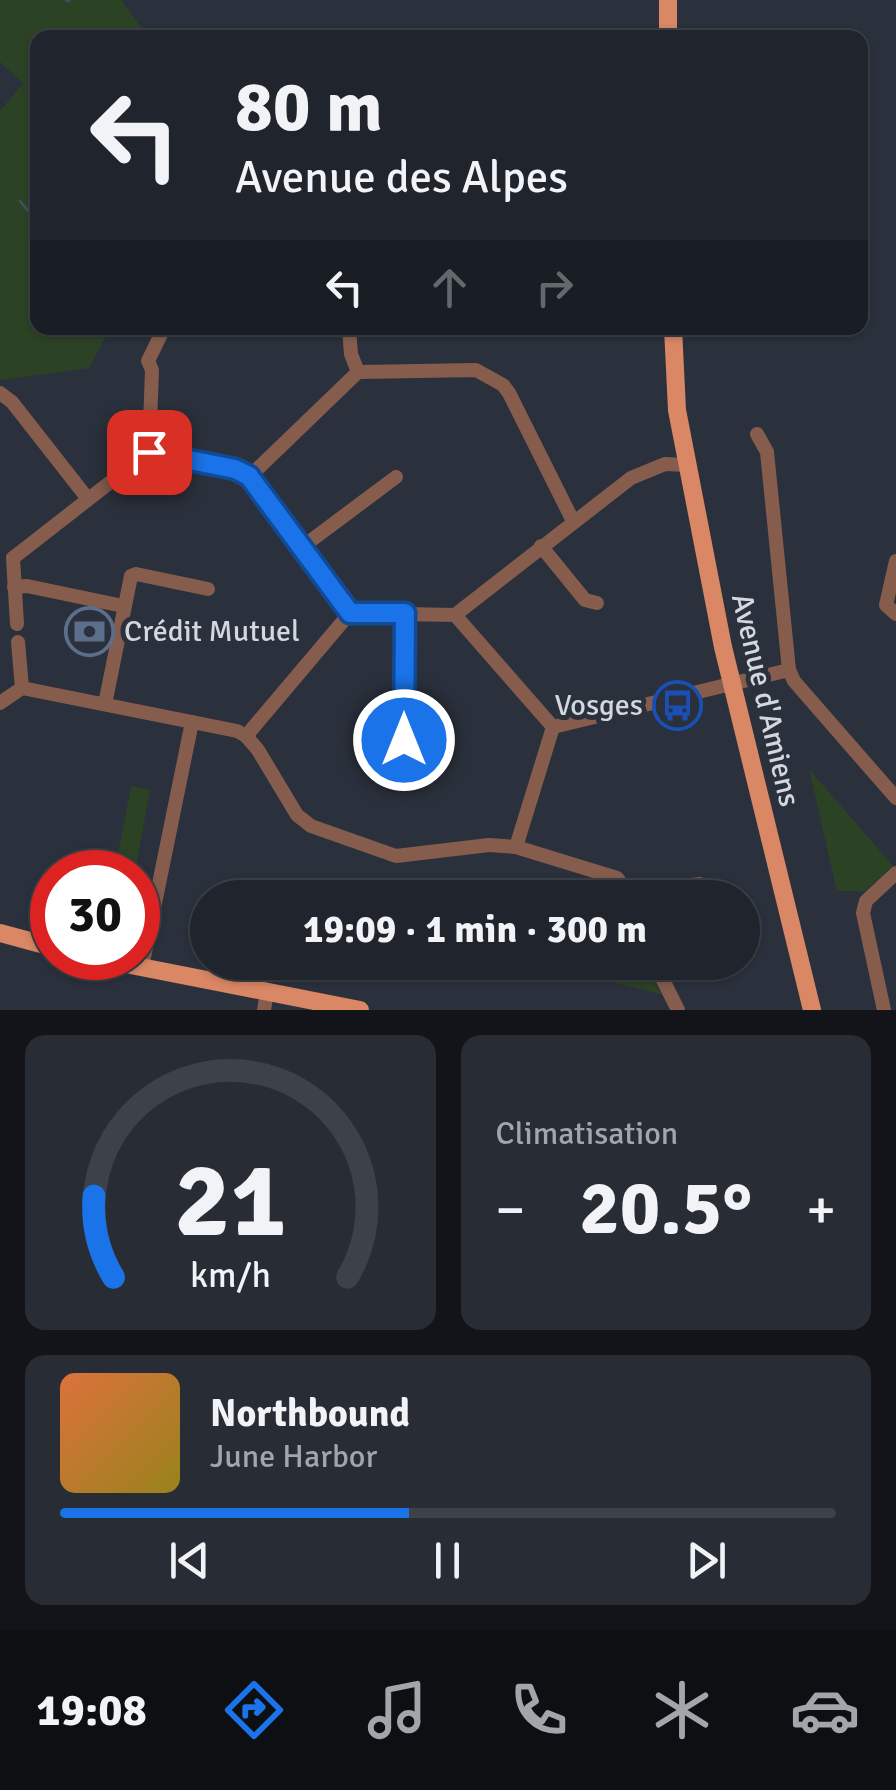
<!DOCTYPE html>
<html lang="fr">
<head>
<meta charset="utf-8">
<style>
  :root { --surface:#20252d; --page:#282d35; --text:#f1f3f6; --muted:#a2a5aa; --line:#3d4249; --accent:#1a73e8 }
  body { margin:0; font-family:Signika,sans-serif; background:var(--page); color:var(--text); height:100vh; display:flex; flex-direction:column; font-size:38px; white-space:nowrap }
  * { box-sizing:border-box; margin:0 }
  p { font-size:32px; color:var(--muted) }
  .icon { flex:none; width:55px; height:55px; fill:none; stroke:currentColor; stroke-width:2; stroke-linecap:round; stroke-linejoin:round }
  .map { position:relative; height:1010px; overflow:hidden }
  .panel { display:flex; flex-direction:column; gap:25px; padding:25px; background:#121419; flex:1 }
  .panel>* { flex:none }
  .banner { position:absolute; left:30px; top:30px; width:838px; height:305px; border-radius:20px; box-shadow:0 2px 8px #0004,0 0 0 2px var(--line); background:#20252d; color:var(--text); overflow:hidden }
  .speed { position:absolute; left:30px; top:850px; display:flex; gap:20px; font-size:50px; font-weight:700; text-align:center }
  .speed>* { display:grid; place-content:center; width:130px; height:130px; border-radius:50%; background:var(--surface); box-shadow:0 2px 8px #0004,0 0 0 2px var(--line); line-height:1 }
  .speed .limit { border:15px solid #d22; background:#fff; color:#111 }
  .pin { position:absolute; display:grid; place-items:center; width:85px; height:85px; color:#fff; margin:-42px; border-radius:20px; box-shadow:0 5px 15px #0006 }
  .me { position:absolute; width:110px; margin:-55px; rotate:0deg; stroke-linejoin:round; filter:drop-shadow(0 0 8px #0008) }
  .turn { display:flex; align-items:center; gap:35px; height:210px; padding:0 40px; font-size:45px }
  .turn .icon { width:130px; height:130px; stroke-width:2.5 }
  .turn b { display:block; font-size:70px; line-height:85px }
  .lanes { display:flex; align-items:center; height:95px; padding:0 40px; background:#0003; justify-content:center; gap:50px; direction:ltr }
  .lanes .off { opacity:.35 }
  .big { font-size:75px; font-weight:700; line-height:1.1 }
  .panel .widget { flex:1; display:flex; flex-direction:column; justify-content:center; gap:15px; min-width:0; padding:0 35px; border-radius:20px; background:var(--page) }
  .panel .dial { align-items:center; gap:0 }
  .dial svg { height:260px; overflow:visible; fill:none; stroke:var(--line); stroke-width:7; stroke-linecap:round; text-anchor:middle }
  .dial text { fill:var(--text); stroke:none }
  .song { display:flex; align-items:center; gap:30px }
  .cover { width:120px; height:120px; border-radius:15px; background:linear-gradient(135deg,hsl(20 70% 55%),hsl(50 70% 35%)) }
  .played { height:10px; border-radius:5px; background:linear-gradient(90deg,var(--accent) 45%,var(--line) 45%) }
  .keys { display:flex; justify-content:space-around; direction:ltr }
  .heat { display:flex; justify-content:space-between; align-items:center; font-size:55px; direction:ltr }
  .panel .tiles { flex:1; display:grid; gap:25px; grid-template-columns:1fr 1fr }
  .widget:last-child { grid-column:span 2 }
  .trip { position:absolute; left:190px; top:880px; width:570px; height:100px; border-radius:50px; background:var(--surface); box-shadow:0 2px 8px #0004,0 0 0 2px var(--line); font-weight:700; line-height:100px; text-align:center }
  .tab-bar { display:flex; height:160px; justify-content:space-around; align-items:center; background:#0d0f12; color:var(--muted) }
  .tab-bar .icon { width:70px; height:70px }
  .tab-bar .selected { color:var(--accent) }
  .tab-bar b { font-size:45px; color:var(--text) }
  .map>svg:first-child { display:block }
</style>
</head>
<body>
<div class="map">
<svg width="896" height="1010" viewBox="0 0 896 1010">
  <rect width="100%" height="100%" fill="#2b313c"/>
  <g fill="#2c4225">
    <path d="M 0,0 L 121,0 L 148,37 L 38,38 L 38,328 L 110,328 L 89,368 L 0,380 L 0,111 L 23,83 L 0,62 Z"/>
    <path d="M 809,769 L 893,866 L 865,891 L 837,891 Z"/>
    <path d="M 131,786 L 150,790 L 135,872 L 115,872 Z"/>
    <path d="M 581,963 L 645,963 L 661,994 L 579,974 Z"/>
  </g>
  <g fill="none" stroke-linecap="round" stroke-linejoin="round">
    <g stroke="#3f5163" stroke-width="2.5">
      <path d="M 66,0 L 69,1"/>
      <path d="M 20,201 L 33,217 L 38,242"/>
      <path d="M 29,259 L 38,247"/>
    </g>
    <g stroke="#865d4d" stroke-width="14">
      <path d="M 349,328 L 351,354 L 358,372"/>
      <path d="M 0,393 L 12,402 L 88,499"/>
      <path d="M 757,434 L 767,452 L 789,670 L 794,681 L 896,798"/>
      <path d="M 149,452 L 152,370 L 148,361 L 164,328"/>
      <path d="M 249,477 L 358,372 L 476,370 L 503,385 L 509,393 L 573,521"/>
      <path d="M 541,546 L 585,600 L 597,603"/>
      <path d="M 301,548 L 396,477"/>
      <path d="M 13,558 L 149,452 L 160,453 L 235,469 L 249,477 L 350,613"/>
      <path d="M 13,558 L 17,624"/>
      <path d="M 896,561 L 886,605 L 896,614"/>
      <path d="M 14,587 L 27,586 L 123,606"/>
      <path d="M 350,613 L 455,615 L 553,727"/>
      <path d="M 455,615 L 631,478 L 665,464 L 687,465"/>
      <path d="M 18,642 L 22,688"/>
      <path d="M 0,703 L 22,688 L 237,731 L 246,736 L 258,750 L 297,815 L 311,826 L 396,856 L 489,845 L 516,847 L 617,878 L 633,898"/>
      <path d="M 105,704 L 131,576 L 136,574 L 208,589"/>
      <path d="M 553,727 L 789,670"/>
      <path d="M 246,736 L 350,613"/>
      <path d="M 404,755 L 405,613"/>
      <path d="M 516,847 L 553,727"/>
      <path d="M 631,892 L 700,884"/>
      <path d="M 654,962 L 678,1010"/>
      <path d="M 142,967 L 192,722"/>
      <path d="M 264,1010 L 267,991"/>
      <path d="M 884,1010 L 863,913 L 866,901 L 896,873"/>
    </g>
    <g stroke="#d98765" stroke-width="18">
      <path d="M 668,0 L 668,38"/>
      <path d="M 673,328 L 677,410 L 723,647 L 812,1010"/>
      <path d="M 0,933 L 52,947"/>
      <path d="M 95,958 L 360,1010"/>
    </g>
  </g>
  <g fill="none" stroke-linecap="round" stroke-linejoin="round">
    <defs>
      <path id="route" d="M 149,452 L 235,469 L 249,476 L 350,613 L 405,613 L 404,740"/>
    </defs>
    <use href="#route" stroke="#114b97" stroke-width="25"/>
    <use href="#route" stroke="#1a73e8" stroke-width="18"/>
  </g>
  <defs>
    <symbol id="bank-ring" viewBox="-11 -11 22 22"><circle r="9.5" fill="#2b313c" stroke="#5c6f8a" stroke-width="1.5"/><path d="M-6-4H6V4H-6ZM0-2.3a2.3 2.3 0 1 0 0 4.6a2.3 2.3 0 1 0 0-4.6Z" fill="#5c6f8a"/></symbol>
    <symbol id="bus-ring" viewBox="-11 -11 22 22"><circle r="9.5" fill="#2b313c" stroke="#1a4fb4" stroke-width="1.5"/><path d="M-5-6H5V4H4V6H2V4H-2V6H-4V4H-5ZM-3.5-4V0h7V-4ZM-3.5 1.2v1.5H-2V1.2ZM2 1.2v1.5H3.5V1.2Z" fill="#1a4fb4"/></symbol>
  </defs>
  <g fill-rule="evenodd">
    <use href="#bank-ring" x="62" y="604" width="55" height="55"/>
    <use href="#bus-ring" x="650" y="678" width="55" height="55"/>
  </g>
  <g text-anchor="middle" stroke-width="10" stroke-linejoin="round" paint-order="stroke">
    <g font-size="30" fill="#d3d7de" stroke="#2b313c" text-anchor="start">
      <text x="124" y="641">Crédit Mutuel</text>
      <text x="643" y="715" text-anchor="end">Vosges</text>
    </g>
    <g font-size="30" fill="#d3d7de" stroke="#2b313c">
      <text transform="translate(766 700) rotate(77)" y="10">Avenue d'Amiens</text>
    </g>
  </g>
</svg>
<div class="speed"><div class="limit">30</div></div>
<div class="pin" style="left:149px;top:452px;background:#d93025"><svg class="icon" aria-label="arrive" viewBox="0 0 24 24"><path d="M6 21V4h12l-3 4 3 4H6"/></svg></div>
<svg class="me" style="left:404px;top:740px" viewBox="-20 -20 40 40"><circle r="17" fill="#1a73e8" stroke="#fff" stroke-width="3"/><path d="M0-11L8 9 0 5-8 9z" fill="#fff"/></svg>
<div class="trip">19:09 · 1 min · 300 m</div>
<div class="banner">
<div class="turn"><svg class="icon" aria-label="left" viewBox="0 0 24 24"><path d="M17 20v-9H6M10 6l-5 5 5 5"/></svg><div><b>80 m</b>Avenue des Alpes</div></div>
<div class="lanes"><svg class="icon" aria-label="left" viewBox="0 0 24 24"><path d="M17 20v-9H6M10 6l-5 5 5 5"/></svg><svg class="icon off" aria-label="ahead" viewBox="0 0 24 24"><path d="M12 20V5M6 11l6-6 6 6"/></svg><svg class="icon off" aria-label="right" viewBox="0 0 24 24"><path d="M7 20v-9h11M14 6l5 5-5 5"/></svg></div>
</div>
</div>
<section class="panel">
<div class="tiles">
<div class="widget dial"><svg viewBox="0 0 100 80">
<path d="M14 69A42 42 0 1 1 86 69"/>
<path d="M14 69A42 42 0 0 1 8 44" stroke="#1a73e8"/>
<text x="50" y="56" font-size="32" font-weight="700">21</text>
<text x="50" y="72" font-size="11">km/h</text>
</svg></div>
<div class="widget"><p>Climatisation</p>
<div class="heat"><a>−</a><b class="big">20.5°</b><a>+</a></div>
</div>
<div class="widget">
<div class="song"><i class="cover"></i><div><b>Northbound</b><p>June Harbor</p></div></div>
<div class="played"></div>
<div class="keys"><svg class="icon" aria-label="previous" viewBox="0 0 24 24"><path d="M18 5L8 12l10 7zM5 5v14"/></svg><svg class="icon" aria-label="pause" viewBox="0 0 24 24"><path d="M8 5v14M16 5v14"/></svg><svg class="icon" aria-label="next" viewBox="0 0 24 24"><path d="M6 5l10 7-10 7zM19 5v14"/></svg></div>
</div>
</div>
</section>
<nav class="tab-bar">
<b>19:08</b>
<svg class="icon selected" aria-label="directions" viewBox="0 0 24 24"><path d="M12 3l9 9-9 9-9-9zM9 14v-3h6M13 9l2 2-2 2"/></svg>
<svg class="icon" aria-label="music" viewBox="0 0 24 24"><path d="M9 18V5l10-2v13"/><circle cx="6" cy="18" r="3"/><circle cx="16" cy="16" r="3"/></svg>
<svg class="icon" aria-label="phone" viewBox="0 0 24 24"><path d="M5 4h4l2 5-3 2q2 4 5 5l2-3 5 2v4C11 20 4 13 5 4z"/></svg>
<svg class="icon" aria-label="climate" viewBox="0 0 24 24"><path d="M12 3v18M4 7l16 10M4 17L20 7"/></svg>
<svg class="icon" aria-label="car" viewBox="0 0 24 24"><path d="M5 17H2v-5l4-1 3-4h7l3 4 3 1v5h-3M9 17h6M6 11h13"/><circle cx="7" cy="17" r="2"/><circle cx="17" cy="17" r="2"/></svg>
</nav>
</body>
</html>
